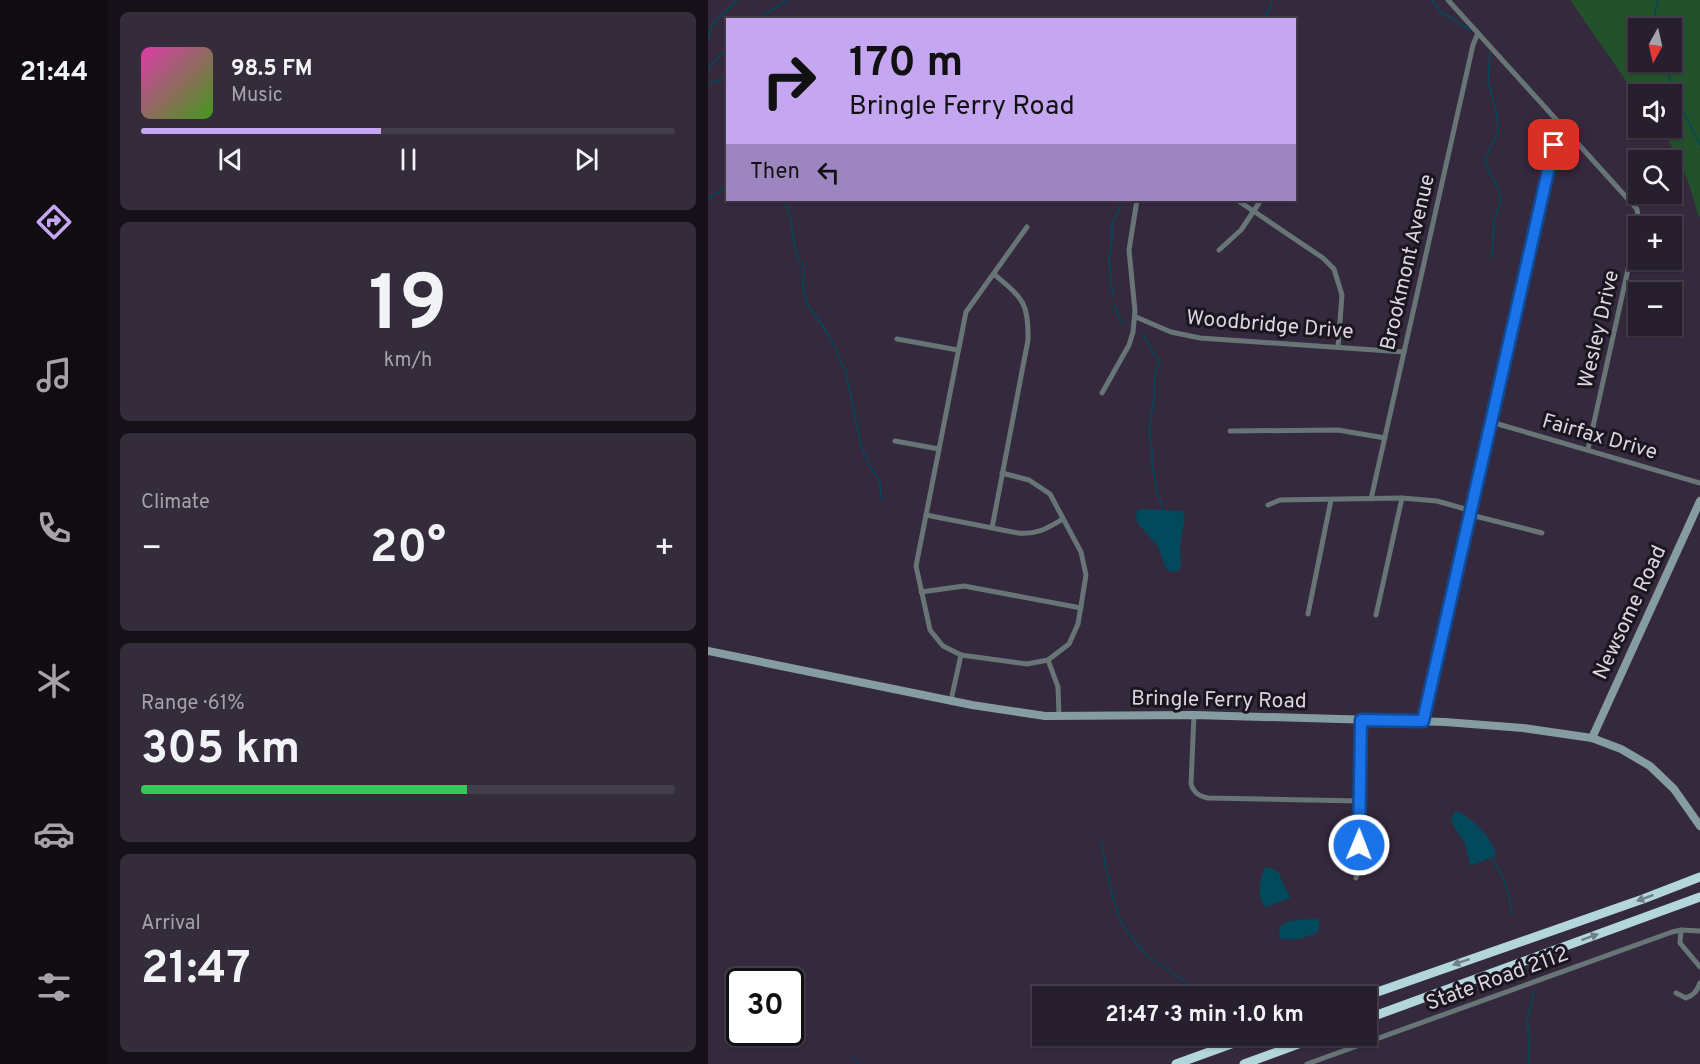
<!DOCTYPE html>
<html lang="en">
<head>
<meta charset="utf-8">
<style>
  :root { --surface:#281f2e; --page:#342c3a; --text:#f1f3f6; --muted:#a5a2aa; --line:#443d4a; --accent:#c5a7f1 }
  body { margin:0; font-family:Overpass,sans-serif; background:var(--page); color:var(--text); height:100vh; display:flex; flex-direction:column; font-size:22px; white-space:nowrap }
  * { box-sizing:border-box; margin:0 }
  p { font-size:20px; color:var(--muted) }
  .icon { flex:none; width:33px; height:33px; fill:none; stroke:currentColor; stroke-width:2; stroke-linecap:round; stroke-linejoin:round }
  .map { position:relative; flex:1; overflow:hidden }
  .drawer { display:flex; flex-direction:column; gap:12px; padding:12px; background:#161119; width:600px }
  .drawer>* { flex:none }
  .hud { position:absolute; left:18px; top:18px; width:570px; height:183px; border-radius:0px; box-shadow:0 2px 4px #0004,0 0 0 2px var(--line); background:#c5a7f1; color:#111; overflow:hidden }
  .needle { width:39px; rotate:188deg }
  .buttons { position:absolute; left:920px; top:18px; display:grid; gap:12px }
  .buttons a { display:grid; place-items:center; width:54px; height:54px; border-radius:0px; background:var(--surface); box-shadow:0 2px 4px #0004,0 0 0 2px var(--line); font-size:30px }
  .speed { position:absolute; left:18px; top:968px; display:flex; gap:12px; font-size:30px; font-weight:700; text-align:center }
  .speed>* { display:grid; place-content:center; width:78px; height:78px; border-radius:50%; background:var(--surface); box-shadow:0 2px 4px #0004,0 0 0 2px var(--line); line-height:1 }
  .speed .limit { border:3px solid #111; border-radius:9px; background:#fff; color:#111 }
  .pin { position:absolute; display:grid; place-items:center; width:51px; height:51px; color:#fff; margin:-26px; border-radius:12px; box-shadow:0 3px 9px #0006 }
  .me { position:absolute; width:66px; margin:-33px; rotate:1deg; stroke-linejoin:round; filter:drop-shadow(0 0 4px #0008) }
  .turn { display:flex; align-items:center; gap:21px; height:126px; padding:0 24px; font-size:27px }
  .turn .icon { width:78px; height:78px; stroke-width:2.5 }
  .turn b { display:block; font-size:42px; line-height:51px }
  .then { display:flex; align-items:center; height:57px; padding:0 24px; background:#0003; gap:12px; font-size:22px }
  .big { font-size:45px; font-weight:700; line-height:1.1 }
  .drawer .widget { flex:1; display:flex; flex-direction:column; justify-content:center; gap:9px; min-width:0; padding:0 21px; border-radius:9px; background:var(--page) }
  .drawer .dial { align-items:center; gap:0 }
  .dial b { font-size:78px; line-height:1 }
  .song { display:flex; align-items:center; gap:18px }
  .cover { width:72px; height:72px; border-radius:9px; background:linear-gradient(135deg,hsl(320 70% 55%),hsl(100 70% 35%)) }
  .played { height:6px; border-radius:3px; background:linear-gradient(90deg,var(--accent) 45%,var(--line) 45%) }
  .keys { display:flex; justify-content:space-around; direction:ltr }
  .heat { display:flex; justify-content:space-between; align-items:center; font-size:33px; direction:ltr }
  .charge { height:9px; border-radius:4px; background:linear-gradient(90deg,#34c759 61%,var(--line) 0) }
  .trip { position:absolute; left:324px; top:986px; width:345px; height:60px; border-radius:0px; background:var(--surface); box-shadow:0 2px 4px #0004,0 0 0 2px var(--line); font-weight:700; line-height:60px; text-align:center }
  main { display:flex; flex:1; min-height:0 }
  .menu { display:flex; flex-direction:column; width:108px; justify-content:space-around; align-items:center; background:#100c12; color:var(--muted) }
  .menu .icon { width:42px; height:42px }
  .menu .active { color:var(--accent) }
  .menu b { font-size:27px; color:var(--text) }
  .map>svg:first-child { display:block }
</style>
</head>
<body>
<main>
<nav class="menu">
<b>21:44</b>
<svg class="icon active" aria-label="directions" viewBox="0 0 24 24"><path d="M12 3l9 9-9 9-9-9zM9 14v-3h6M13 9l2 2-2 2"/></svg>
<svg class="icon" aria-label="music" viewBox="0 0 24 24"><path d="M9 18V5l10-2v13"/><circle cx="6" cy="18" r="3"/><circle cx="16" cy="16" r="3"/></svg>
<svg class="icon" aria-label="phone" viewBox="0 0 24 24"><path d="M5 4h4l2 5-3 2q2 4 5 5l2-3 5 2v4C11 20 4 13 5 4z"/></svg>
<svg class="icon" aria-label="climate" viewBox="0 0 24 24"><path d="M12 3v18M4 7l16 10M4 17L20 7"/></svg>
<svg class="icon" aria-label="car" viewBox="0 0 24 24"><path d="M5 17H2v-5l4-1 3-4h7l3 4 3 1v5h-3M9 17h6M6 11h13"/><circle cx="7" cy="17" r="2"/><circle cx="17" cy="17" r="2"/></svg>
<svg class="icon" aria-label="filters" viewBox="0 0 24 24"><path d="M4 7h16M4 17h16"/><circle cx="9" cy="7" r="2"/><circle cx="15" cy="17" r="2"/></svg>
</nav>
<section class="drawer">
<div class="widget">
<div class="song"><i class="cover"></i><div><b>98.5 FM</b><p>Music</p></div></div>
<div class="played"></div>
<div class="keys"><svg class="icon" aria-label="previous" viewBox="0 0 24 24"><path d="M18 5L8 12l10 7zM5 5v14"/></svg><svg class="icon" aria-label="pause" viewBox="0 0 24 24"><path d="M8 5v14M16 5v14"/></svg><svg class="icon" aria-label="next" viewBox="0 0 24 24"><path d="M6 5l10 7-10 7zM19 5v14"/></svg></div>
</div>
<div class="widget dial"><b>19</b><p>km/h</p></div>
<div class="widget"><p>Climate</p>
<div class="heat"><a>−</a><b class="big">20°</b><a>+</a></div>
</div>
<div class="widget"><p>Range · 61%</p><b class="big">305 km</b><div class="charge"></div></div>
<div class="widget"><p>Arrival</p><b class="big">21:47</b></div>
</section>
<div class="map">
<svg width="992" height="1064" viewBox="0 0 992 1064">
  <rect width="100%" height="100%" fill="#35293e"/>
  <path fill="#23512c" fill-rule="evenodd" d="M 862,0 L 992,0 L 992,217 L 990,215 C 982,183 971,154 952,128 L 963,128 L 963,94 L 930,94 L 930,98 ZM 930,28 L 963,28 L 963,62 L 930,62 Z"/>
  <g fill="#01495b">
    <path d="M 432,509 L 475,511 L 477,517 L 472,544 L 473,567 L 470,571 L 464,572 L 458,569 L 450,546 L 429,523 L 428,513 Z"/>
    <path d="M 747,812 L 751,812 C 766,820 783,837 788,854 L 783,858 L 764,865 L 762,865 L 757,843 L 746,827 L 743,818 Z"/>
    <path d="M 557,868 L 563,868 L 571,872 L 574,881 L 582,896 L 581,899 L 557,907 C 548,896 552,880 557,868 Z"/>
    <path d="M 612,919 L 610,932 C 599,938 585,941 573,939 C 563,916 598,920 612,919 Z"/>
  </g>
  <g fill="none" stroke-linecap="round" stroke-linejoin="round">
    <g stroke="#01495b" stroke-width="1.5">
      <path d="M 724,0 L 735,15 L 737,14 L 762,30"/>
      <path d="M 48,20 L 79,0"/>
      <path d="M 554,20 L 561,10 L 564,0"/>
      <path d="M 948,28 L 947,10 L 950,0"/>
      <path d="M 0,38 L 4,25 L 29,0"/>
      <path d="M 782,53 L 780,82 L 789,114 L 790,134 L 785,142 L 777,161 L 784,178 L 790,186 L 793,200 L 786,221 L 784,258"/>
      <path d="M 957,62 L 966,94 L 992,145"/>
      <path d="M 0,68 L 20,47"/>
      <path d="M 0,83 L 20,78"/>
      <path d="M 0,199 L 20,185"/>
      <path d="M 77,200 L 82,216 L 88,254 L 96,269 L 95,288 L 98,302 L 122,337 L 138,373 L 153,445 L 159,460 L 172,483 L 173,499"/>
      <path d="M 405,295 L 401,262 L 404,240 L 404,224 L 412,207 L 412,200"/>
      <path d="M 406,304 L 412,319 L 417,325"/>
      <path d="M 434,333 L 451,363 L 446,379 L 446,398 L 441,431 L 444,449 L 444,465 L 449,493 L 456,510"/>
      <path d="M 394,841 L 397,864 L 404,893 L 411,917 L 419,932 L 439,955 L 497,996"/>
      <path d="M 784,857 L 797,882 L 805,914"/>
      <path d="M 146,1056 L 150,1064"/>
      <path d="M 821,1064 L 820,1057 L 822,1038 L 819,1022 L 826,992"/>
    </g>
    <g stroke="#677577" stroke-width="5">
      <path d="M 740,0 L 929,209 L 930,216 L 929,229 L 880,449"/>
      <path d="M 529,200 L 615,258 L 626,269 L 634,295 L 630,347"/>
      <path d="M 511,250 L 533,230 L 553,200"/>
      <path d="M 428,317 L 463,332 L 492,338 L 696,352"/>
      <path d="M 189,339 L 250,350"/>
      <path d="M 394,393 L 421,345 L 425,332 L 427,311 L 421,250 L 429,200"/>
      <path d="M 783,422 L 992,483"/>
      <path d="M 522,431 L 630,430 L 677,438"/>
      <path d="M 187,441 L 231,449"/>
      <path d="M 294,473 L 321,480 L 342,494 L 373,552 L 378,575 L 370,624 L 361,644 L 340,660 L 319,664 L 253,655 L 235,646 L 222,630 L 208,566 L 258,312 L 319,227"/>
      <path d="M 663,499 L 765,45 L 770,33"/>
      <path d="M 560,505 L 572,500 L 694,498 L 729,501 L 764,511 L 767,516 L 834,533"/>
      <path d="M 218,515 L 310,533 C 330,535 339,528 355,519"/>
      <path d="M 284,528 L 320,340 C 321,302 314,298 286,274"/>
      <path d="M 213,592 L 256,586 L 373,608"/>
      <path d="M 600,614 L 623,500"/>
      <path d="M 668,615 L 694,498"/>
      <path d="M 340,660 L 350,687 L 351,715"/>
      <path d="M 243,700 L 253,655"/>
      <path d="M 486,715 L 483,784 C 486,793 491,796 500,798 L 652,801"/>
      <path d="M 715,721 L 852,122"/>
      <path d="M 648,878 L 650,867 L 653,720"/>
      <path d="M 973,930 L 972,943 L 992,967"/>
      <path d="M 968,993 L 978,998 C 986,995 989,991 992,983"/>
      <path d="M 599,1064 L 964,932 L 973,930 L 992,931"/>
    </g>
    <g stroke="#859ca0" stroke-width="8">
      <path d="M 0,651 L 264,705 L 337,716 L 486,715 L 737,722 L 815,728 L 884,738 L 913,749 L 942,766 L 966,789 L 992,826"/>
      <path d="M 884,738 L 992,501"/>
    </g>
    <g stroke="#b2d6dc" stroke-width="9">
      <path d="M 658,996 L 935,899 L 992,877"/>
      <path d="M 658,1019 L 992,897"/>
      <path d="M 468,1064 L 548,1035"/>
      <path d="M 536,1064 L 615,1035"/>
    </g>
  </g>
  <defs><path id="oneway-solid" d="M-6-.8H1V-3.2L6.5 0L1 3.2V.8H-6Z" transform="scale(1.5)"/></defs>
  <g fill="#6e7f86">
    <use href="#oneway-solid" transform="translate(937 898) rotate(160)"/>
    <use href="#oneway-solid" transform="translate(882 937) rotate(-20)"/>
    <use href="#oneway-solid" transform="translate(753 962) rotate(161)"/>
  </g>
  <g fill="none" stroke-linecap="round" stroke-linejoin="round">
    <defs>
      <path id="route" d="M 651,845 L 653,720 L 715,721 L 846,145"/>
    </defs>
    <use href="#route" stroke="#114b97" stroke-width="15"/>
    <use href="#route" stroke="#1a73e8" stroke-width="10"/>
  </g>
  <g text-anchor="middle" stroke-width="6" stroke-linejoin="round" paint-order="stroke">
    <g font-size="21" fill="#dbd4e1" stroke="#1a151e">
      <text transform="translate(699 262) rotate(-77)" y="7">Brookmont Avenue</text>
      <text transform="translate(562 324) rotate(5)" y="7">Woodbridge Drive</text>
      <text transform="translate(890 329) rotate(-77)" y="7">Wesley Drive</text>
      <text transform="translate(892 436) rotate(16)" y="7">Fairfax Drive</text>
      <text transform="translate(921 612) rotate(-65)" y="7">Newsome Road</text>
      <text transform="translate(511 699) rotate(1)" y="7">Bringle Ferry Road</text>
      <text transform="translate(789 978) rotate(-20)" y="7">State Road 2112</text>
    </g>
  </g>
</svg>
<div class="buttons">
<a><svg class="needle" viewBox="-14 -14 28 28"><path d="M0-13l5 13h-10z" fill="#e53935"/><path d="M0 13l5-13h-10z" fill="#a5a2aa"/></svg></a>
<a><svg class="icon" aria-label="sound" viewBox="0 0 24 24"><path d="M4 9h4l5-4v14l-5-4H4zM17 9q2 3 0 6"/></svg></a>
<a><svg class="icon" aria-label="search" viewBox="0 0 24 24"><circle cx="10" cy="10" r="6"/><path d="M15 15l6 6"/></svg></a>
<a>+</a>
<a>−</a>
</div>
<div class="speed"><div class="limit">30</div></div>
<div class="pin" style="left:846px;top:145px;background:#d93025"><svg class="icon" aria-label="arrive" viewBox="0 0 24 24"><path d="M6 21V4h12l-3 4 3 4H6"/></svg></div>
<svg class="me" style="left:651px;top:845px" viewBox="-20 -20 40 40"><circle r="17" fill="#1a73e8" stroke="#fff" stroke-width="3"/><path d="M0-11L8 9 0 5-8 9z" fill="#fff"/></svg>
<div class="trip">21:47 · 3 min · 1.0 km</div>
<div class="hud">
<div class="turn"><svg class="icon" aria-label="right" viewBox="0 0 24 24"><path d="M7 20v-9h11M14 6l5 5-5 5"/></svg><div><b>170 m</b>Bringle Ferry Road</div></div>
<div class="then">Then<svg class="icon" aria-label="left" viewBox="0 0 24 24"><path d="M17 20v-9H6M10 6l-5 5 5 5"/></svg></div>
</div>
</div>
</main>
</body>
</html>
